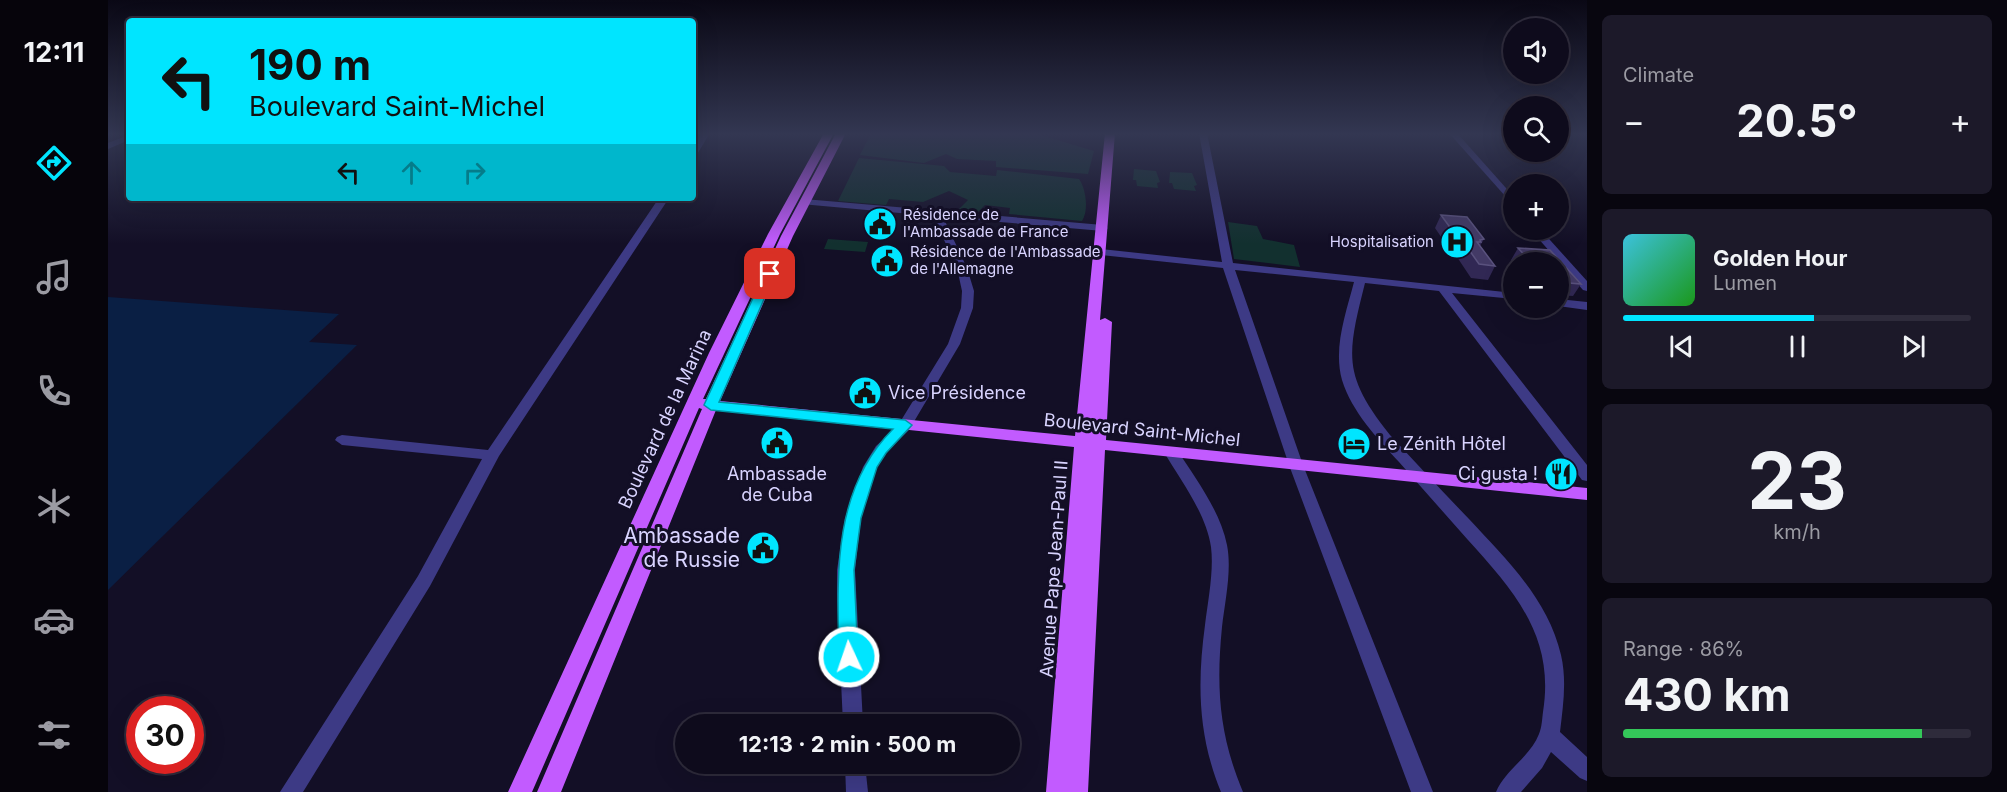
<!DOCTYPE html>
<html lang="en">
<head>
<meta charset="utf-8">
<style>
  :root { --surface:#0e0b1c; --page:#1c1929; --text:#f1f3f6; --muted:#9b9ba3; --line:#2e2b3b; --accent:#00e5ff }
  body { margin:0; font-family:Inter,sans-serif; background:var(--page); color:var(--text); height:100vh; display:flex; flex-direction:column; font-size:22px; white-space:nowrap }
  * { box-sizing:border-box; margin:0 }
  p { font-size:20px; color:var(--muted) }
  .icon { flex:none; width:33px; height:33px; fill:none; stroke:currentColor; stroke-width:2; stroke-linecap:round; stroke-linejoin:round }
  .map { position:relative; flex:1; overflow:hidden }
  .sheet { display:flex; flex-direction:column; gap:15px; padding:15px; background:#08060f; width:420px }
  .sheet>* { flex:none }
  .guide { position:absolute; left:18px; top:18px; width:570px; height:183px; border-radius:6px; box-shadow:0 6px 24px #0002,0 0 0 2px var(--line); background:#00e5ff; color:#111; overflow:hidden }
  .fabs { position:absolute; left:1395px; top:18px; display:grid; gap:12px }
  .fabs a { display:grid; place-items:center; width:66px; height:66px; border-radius:50%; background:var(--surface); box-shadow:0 6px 24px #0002,0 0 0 2px var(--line); font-size:30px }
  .speed { position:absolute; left:18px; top:696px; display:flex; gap:12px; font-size:30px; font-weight:700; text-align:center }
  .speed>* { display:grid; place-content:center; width:78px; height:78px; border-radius:50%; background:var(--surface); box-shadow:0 6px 24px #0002,0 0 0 2px var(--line); line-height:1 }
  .speed .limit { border:9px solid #d22; background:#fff; color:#111 }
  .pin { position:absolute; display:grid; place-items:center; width:51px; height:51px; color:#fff; margin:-26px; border-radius:12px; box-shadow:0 3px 9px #0006 }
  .me { position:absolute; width:66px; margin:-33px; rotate:357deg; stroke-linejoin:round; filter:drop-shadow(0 0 4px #0008) }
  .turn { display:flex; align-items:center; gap:21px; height:126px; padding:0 24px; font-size:27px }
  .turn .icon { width:78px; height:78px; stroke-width:2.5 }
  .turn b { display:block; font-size:42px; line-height:51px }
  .lanes { display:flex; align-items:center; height:57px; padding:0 24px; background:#0003; justify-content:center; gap:30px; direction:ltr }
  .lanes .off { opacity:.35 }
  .big { font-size:45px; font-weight:700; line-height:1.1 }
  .sheet .widget { flex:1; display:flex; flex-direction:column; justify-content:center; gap:9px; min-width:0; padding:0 21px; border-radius:9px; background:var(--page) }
  .sheet .dial { align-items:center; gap:0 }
  .dial b { font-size:78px; line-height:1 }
  .song { display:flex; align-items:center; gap:18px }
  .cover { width:72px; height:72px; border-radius:9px; background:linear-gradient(135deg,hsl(190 70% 55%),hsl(120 70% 35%)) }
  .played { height:6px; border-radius:3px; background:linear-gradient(90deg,var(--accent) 55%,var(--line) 55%) }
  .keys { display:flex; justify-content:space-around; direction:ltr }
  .heat { display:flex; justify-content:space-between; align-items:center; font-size:33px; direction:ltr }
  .charge { height:9px; border-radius:4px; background:linear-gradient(90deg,#34c759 86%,var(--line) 0) }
  .trip { position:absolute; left:567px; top:714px; width:345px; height:60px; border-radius:30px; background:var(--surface); box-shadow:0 6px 24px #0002,0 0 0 2px var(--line); font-weight:700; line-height:60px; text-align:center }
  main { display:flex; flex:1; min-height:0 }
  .menu { display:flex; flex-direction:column; width:108px; justify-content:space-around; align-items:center; background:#06040b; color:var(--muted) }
  .menu .icon { width:42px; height:42px }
  .menu .current { color:var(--accent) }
  .menu b { font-size:27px; color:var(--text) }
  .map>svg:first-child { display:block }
</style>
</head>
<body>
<main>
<nav class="menu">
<b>12:11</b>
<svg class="icon current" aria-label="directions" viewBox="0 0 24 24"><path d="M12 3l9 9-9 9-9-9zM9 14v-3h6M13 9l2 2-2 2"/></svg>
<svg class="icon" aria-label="music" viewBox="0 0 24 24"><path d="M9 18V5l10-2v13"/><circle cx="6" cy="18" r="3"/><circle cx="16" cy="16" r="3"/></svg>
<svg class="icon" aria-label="phone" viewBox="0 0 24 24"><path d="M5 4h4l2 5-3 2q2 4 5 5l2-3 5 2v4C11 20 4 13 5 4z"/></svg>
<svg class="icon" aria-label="climate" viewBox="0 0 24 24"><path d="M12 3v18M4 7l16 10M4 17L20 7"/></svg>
<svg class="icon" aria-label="car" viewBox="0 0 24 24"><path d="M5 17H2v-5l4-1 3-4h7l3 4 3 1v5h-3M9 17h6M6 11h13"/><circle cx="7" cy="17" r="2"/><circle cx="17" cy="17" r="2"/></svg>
<svg class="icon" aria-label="filters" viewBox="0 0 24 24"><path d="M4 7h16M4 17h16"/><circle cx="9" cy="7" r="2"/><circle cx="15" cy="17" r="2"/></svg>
</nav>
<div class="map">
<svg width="1479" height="792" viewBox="0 0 1479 792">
  <rect width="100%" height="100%" fill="#130f26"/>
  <g fill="#12302f">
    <path d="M 763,133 L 926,133 L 986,151 L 980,174 L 888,167 L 888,161 L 849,159 L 838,154 L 816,163 L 752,155 Z"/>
    <path d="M 751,158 L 836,166 L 842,172 L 888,176 L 889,170 L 971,179 C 978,188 981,211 974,221 L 901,214 L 902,208 L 877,205 L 870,212 L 849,211 L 860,200 L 841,191 L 815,202 L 781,199 L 778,205 L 730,201 Z"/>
    <path d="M 1026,169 L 1048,171 L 1052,182 L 1049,183 L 1050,188 L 1029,186 L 1028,180 L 1025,180 Z"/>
    <path d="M 1062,172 L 1084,173 L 1089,185 L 1086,186 L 1088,191 L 1066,189 L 1064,183 L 1061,183 Z"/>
    <path d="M 1120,222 L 1149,226 L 1155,239 L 1186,245 L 1192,267 L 1126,259 Z"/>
    <path d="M 720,239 L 760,242 L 757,252 L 716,249 Z"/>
  </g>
  <path fill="#0a1f44" d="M 0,297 L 231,314 L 201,342 L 249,345 L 0,590 Z"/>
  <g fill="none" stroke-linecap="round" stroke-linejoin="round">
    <g fill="#3d3a85" fill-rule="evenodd">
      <path d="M 594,133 L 602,133 L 588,156 L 585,157 L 585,147 Z"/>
      <path d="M 1091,133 L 1099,133 L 1125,263 L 1406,293 L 1406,299 L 1344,293 L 1479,465 L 1479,481 L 1474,480 L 1331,291 L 1257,283 C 1239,355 1234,375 1282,435 C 1308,463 1334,491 1361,519 C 1398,559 1440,599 1453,655 C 1459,681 1455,706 1452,732 L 1479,757 L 1479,781 L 1472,778 L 1443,752 L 1434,768 L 1413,792 L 1388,792 C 1397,770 1422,757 1431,734 C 1434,727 1434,719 1435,712 C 1447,637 1407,592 1360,540 C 1337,514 1314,488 1291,462 C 1269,438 1244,412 1234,380 C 1225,348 1238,313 1246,282 L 1127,270 L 1195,465 L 1325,792 L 1303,792 L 1181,465 L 1115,268 L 993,255 L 988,252 L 993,249 L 1114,262 Z"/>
      <path d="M 1341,133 L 1349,133 L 1406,197 L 1406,206 Z"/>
      <path d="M 21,135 L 21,140 L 0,149 L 0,143 Z"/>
      <path d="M 551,198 L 561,198 L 391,456 L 322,586 L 195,792 L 172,792 L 310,576 L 374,459 L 234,445 L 227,440 L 229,437 L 234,435 L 380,450 Z"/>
      <path d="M 696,199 L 995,225 L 1000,228 L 995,231 L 835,217 L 859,268 L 866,291 L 865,308 L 852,344 L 801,430 L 778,452 L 769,467 L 753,518 L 747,570 L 755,724 L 735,724 L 729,594 L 729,570 L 737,518 L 755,467 L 768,446 L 789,427 L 840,344 L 853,308 L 854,291 L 849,268 L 825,216 L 693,204 L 693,200 Z"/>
      <path d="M 1423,230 L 1433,230 L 1479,281 L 1479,291 L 1475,290 Z"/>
      <path d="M 1450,299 L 1479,302 L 1479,310 L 1450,306 Z"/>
      <path d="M 1063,447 L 1068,448 C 1087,478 1112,510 1119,545 C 1124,570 1117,601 1114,627 C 1108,688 1111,735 1135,792 L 1113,792 C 1090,736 1089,684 1097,625 C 1100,600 1106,571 1103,547 C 1098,513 1073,481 1056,452 L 1058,448 Z"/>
      <path d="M 737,764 L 757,764 L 760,792 L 738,792 Z"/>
    </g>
    <path fill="#c25bff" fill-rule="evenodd" d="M 716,133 L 726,133 L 672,234 L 595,399 L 598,399 L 673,236 L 728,133 L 738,133 L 685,236 L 612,401 L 967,436 L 997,133 L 1007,133 L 992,320 L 997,318 L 1004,322 L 998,440 L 1479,488 L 1479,500 L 997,450 L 980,792 L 938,792 L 966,447 L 608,410 L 453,792 L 429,792 L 594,409 L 591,408 L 424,792 L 400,792 L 601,353 L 660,234 Z"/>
  </g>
  <g fill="#312854">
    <path d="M 1333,215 L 1376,239 L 1372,246 L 1387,266 L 1380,280 L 1363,278 L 1345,251 L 1342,250 L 1327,228 Z"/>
    <path d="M 1410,248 L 1442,250 L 1473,284 L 1465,296 L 1450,295 L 1450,262 L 1406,262 L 1406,288 L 1395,274 L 1402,262 L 1405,262 L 1403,260 Z"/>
  </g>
  <g fill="#433a66" stroke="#5a527e" stroke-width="1.5">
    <path d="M 1333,215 L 1359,217 L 1376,239 L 1372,240 L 1373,242 L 1369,242 L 1387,266 L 1371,264 L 1352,237 L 1349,237 Z"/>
    <path d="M 1410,248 L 1442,250 L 1473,284 L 1450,282 L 1450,262 L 1423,262 Z"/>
  </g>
  <linearGradient id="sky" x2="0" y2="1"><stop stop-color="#0a0815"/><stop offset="0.55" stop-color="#333752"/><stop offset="1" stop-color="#333752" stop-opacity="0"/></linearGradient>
  <rect width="1479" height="244" fill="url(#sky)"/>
  <path fill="#00e5ff" stroke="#0095a6" stroke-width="1.5" d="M 662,271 L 667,274 L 611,402 L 797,420 L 804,425 L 778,453 L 769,467 L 753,518 L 746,570 L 750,657 L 747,663 L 741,665 L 734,663 L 731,657 C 729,576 724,490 785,429 L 603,410 L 596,405 L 656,274 Z"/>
  <defs>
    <symbol id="civic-disc" viewBox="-11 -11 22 22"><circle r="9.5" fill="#00e5ff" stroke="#130f26"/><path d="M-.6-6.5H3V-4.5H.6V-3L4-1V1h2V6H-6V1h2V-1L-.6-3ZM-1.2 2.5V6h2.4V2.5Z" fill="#111"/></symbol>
    <symbol id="hospital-disc" viewBox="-11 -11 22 22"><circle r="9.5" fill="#00e5ff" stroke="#130f26"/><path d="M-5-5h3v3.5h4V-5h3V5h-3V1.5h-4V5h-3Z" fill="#111"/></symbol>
    <symbol id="hotel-disc" viewBox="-11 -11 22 22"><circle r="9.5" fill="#00e5ff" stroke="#130f26"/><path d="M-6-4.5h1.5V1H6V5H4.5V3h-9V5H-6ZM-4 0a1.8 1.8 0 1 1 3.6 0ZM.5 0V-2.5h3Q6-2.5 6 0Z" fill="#111"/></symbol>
    <symbol id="restaurant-disc" viewBox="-11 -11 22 22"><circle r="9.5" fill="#00e5ff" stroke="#130f26"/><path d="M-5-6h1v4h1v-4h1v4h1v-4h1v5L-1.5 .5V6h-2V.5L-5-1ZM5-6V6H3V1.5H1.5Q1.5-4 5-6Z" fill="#111"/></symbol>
  </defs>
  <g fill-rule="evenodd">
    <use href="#civic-disc" x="753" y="205" width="38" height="38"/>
    <use href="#hospital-disc" x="1330" y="223" width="38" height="38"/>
    <use href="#civic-disc" x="760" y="242" width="38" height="38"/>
    <use href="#civic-disc" x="738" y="374" width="38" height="38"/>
    <use href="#civic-disc" x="650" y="424" width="38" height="38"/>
    <use href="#hotel-disc" x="1227" y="425" width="38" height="38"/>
    <use href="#restaurant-disc" x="1434" y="455" width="38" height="38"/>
    <use href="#civic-disc" x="636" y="529" width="38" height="38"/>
  </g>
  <g text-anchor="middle" stroke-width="6" stroke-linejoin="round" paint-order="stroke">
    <g font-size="15" fill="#d9d4ff" stroke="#130f26" text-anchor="start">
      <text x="795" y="220">Résidence de<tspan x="795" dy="17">l'Ambassade de France</tspan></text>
      <text x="1326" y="247" text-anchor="end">Hospitalisation</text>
      <text x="802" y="257">Résidence de l'Ambassade<tspan x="802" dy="17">de l'Allemagne</tspan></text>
    </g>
    <g font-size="18" fill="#d9d4ff" stroke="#130f26" text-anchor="start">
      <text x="780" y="399">Vice Présidence</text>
      <text x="1269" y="450">Le Zénith Hôtel</text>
      <text x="669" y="480" text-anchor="middle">Ambassade<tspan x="669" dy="21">de Cuba</tspan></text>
      <text x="1430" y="480" text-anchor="end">Ci gusta !</text>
    </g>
    <g font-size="18" fill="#d9d4ff" stroke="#130f26">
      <text transform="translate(557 419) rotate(-65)" y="6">Boulevard de la Marina</text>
      <text transform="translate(1034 430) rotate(6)" y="6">Boulevard Saint-Michel</text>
      <text transform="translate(946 569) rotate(-86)" y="6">Avenue Pape Jean-Paul II</text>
    </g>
    <g font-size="21" fill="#d9d4ff" stroke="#130f26" text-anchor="end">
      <text x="632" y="543">Ambassade<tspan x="632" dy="24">de Russie</tspan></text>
    </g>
  </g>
</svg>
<div class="fabs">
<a><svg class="icon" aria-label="sound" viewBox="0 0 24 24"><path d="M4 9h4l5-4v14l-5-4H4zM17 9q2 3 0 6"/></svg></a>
<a><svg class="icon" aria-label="search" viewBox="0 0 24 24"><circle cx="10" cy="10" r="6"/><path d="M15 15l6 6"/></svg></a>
<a>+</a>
<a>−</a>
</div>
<div class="speed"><div class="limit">30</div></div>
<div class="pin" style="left:662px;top:274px;background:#d93025"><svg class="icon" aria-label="arrive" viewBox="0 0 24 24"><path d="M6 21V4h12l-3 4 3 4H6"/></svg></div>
<svg class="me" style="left:741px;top:657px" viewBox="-20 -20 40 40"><circle r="17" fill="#00e5ff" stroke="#fff" stroke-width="3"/><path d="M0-11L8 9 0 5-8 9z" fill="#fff"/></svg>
<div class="trip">12:13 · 2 min · 500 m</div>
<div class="guide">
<div class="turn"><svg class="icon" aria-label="left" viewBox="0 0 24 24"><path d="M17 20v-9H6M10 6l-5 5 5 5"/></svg><div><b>190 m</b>Boulevard Saint-Michel</div></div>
<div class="lanes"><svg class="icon" aria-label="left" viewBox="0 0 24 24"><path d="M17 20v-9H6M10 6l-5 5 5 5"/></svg><svg class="icon off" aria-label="ahead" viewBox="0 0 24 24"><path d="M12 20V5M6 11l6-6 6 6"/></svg><svg class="icon off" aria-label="right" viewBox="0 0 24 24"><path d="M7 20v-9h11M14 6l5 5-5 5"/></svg></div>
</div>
</div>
<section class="sheet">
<div class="widget"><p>Climate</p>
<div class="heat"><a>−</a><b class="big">20.5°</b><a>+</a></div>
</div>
<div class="widget">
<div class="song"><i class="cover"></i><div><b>Golden Hour</b><p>Lumen</p></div></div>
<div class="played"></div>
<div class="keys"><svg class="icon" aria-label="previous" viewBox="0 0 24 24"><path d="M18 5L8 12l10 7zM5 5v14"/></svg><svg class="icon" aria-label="pause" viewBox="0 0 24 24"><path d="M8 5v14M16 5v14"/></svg><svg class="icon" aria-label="next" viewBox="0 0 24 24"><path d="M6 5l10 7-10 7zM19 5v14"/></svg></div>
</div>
<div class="widget dial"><b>23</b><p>km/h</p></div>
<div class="widget"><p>Range · 86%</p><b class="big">430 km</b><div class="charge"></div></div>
</section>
</main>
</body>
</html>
